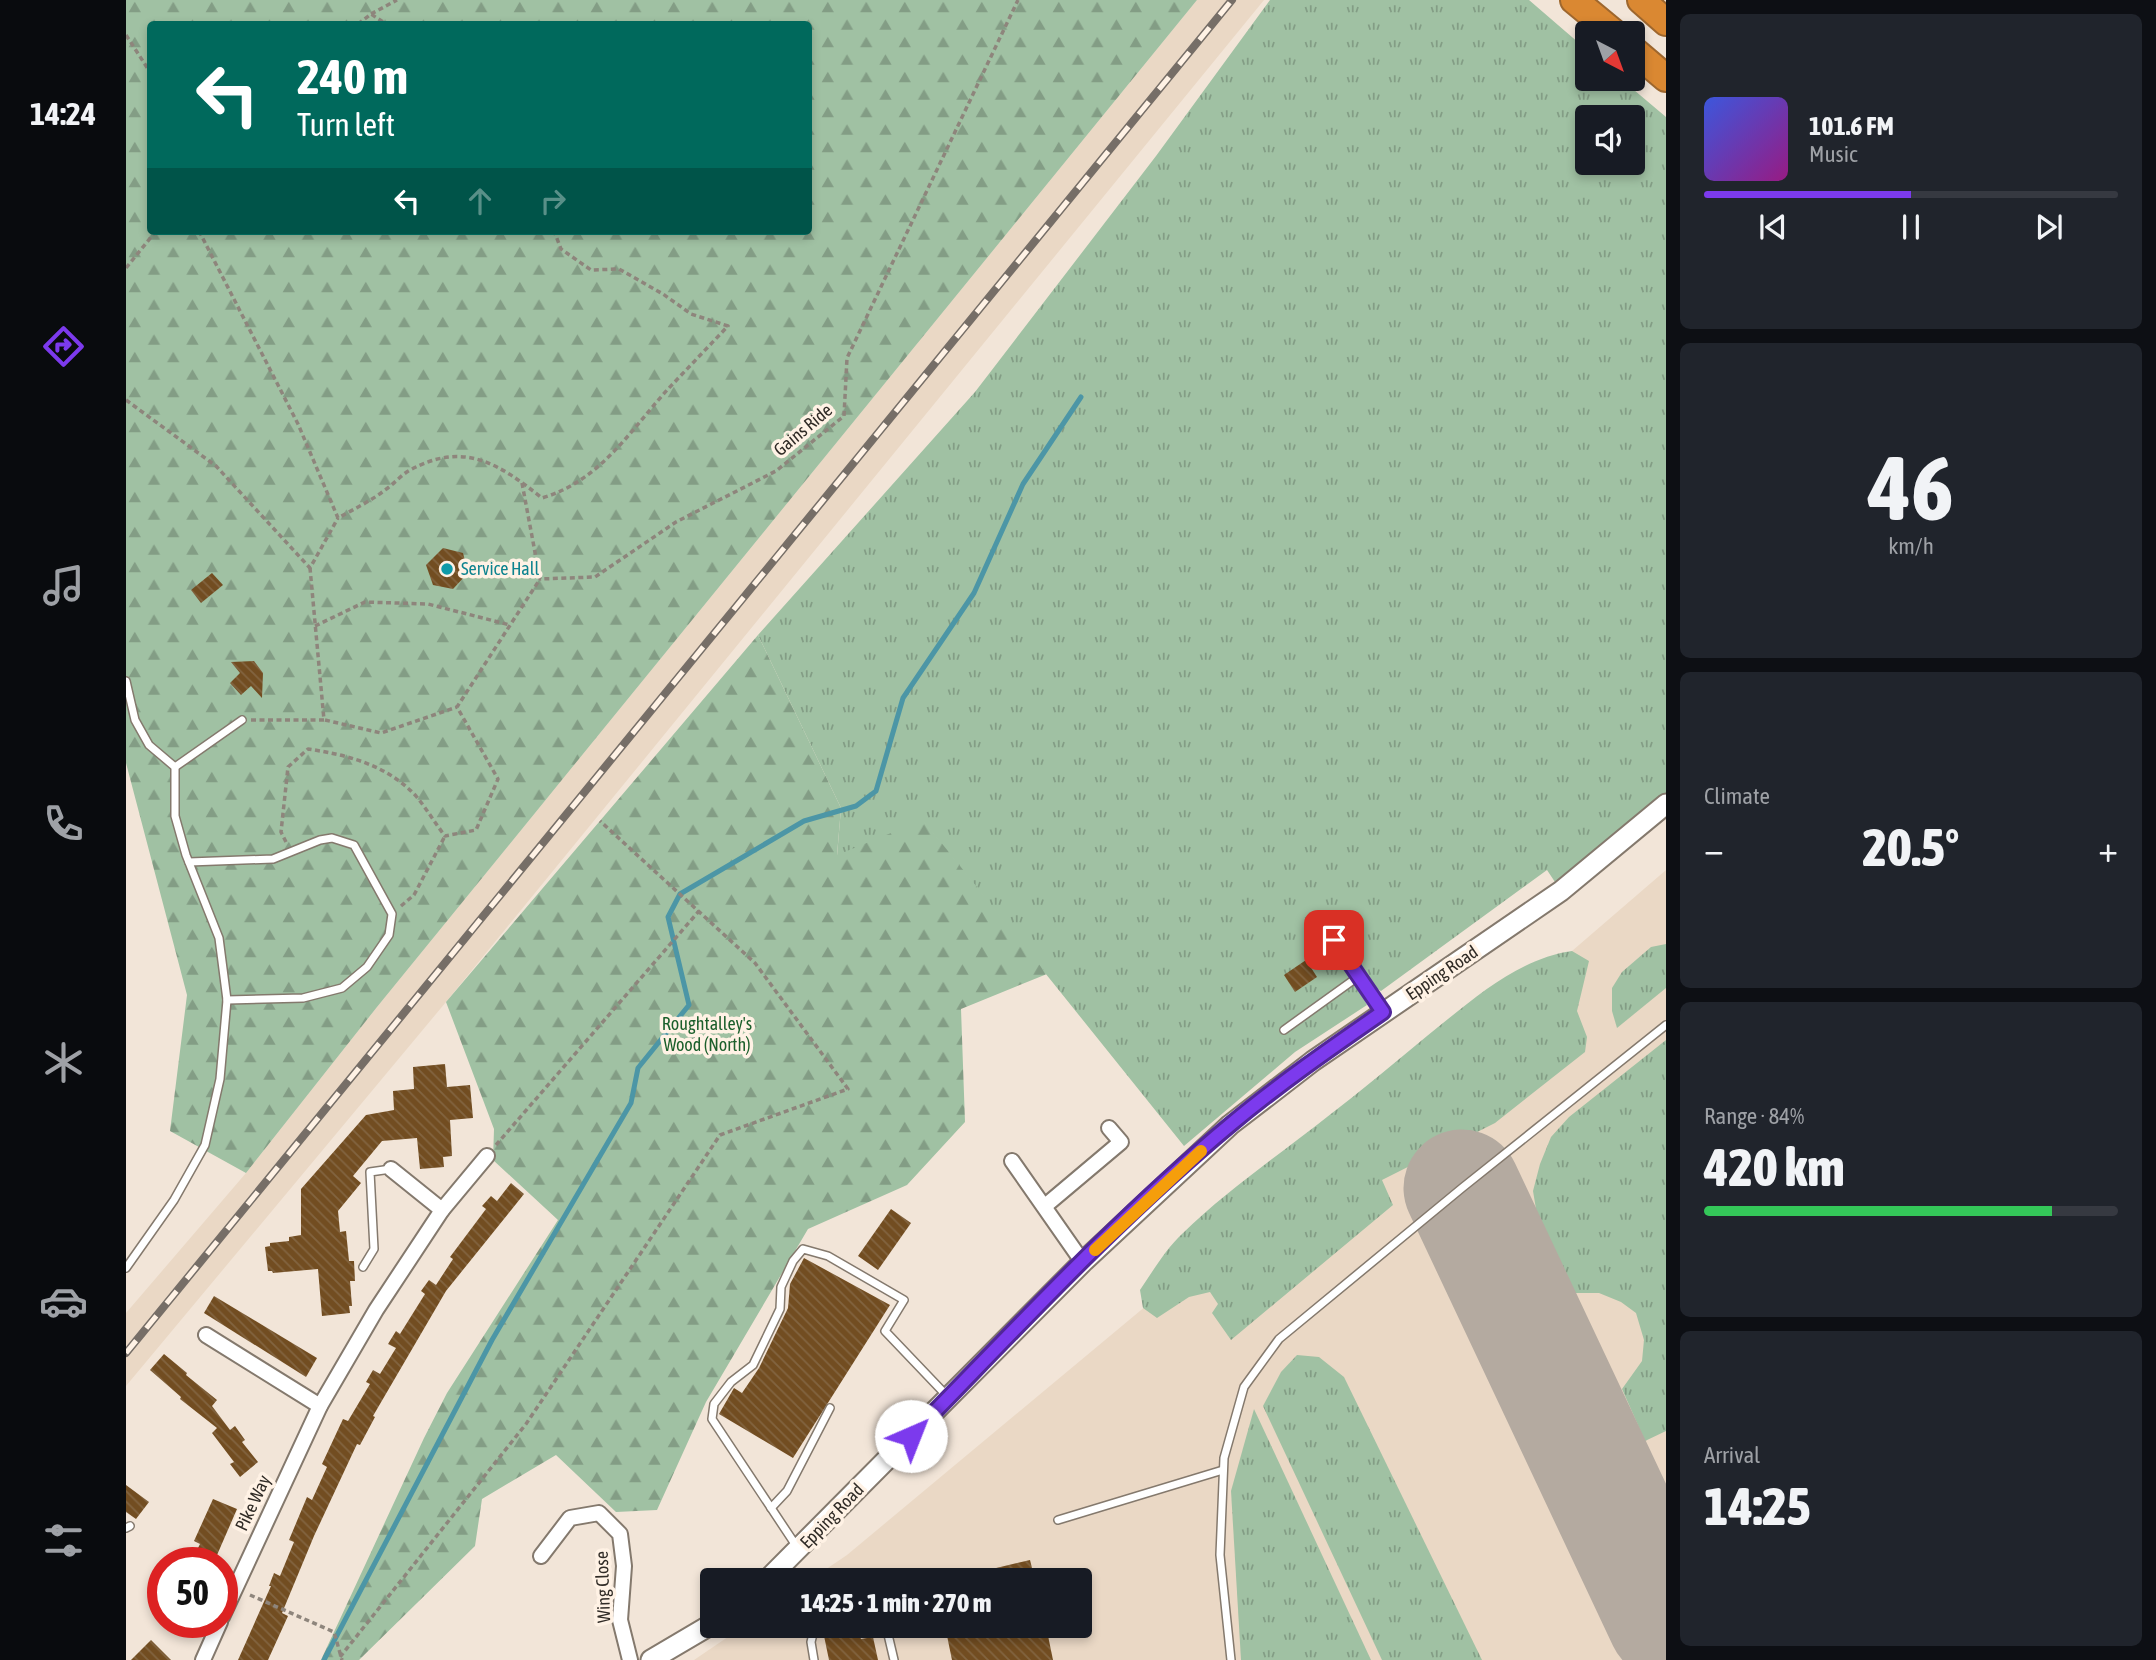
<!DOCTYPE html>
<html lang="en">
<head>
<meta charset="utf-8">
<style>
  :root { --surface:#171b24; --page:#20242c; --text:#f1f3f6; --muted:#9ea1a6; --line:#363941; --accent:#7c3aed }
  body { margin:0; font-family:"Asap Condensed",sans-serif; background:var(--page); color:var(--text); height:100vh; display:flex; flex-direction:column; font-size:26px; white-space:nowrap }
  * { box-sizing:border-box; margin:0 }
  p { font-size:23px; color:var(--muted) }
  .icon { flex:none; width:38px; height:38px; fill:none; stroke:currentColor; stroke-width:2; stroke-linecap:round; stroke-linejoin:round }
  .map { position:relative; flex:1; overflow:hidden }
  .details { display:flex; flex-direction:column; gap:14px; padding:14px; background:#0d0f14; width:490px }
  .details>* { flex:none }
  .banner { position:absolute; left:21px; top:21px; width:665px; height:214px; border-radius:7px; box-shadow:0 4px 10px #0003; background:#00695c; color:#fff; overflow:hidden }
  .needle { width:46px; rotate:139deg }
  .tools { position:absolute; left:1449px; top:21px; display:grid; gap:14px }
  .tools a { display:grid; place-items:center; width:70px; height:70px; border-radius:7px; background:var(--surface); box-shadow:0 4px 10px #0003; font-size:35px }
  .speed { position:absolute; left:21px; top:1547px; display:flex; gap:14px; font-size:35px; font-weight:700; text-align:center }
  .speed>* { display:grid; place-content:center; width:91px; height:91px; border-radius:50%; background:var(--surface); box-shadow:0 4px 10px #0003; line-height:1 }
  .speed .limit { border:10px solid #d22; background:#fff; color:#111 }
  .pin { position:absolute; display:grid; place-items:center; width:60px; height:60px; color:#fff; margin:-30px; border-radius:14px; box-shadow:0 4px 10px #0006 }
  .me { position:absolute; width:77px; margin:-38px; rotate:44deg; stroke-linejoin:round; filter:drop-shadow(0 0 5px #0008) }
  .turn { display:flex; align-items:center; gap:24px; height:147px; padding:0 35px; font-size:32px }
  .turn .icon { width:91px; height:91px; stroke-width:2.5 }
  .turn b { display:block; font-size:49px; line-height:60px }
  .lanes { display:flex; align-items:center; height:66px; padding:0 35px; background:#0003; justify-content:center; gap:35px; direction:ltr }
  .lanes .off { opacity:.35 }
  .big { font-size:52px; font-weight:800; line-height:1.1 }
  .details .card { flex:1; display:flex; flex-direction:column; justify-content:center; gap:10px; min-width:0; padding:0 24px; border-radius:10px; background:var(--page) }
  .details .dial { align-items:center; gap:0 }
  .dial b { font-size:91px; line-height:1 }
  .song { display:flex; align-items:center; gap:21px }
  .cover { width:84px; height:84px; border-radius:10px; background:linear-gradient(135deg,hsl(230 70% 55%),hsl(310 70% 35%)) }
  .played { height:7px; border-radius:4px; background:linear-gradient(90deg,var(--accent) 50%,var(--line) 50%) }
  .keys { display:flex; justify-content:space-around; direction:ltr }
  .heat { display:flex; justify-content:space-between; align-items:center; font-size:38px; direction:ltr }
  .charge { height:10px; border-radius:5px; background:linear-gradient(90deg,#34c759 84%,var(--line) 0) }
  .trip { position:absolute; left:574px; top:1568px; width:392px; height:70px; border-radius:7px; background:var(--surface); box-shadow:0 4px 10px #0003; font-weight:800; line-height:70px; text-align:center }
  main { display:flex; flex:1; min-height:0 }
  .menu { display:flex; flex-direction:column; width:126px; justify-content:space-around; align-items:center; background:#090b0e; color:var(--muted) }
  .menu .icon { width:49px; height:49px }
  .menu .selected { color:var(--accent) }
  .menu b { font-size:32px; color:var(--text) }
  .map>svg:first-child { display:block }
</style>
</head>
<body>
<main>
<nav class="menu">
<b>14:24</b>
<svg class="icon selected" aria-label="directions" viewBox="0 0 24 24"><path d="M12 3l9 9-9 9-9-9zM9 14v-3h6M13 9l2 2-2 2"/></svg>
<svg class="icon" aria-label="music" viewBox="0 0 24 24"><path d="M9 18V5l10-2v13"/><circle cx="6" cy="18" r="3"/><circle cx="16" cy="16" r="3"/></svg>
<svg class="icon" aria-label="phone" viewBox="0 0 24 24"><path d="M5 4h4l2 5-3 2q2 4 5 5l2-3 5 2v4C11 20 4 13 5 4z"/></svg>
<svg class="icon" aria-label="climate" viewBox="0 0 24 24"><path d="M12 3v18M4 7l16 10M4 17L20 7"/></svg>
<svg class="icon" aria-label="car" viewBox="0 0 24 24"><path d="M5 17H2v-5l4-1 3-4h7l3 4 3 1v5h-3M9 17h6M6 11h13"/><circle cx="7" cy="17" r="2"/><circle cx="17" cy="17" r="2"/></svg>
<svg class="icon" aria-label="filters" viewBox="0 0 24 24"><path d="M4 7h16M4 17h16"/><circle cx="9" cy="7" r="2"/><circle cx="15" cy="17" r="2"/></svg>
</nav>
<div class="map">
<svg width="1540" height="1660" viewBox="0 0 1540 1660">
  <defs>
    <pattern id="grass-tufts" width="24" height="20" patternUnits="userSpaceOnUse" patternTransform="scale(1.75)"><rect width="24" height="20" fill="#a0c1a3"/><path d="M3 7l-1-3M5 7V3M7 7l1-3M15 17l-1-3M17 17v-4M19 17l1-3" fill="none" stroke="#839d85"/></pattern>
    <pattern id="forest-firs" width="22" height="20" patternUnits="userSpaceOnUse" patternTransform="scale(1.75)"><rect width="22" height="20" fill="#a0c1a3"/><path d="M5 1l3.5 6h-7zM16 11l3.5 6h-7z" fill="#839d85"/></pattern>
    <pattern id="building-back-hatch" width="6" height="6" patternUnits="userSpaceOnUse" patternTransform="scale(1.75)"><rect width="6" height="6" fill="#724d21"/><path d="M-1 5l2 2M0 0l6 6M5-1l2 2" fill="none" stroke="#826440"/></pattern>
  </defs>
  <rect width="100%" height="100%" fill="#f2e5d8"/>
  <g fill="#ead8c5">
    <path d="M 1071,0 L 1138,0 L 320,1002 L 0,1386 L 0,1313 L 120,1173 L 251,1007 Z"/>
    <path d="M 1540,870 L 1540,1660 L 568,1660 L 618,1626 L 954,1626 L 954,1580 L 684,1580 L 721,1555 L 1446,951 Z"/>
  </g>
  <g fill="url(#grass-tufts)" fill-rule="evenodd">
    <path d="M 1144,0 L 1403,0 L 1461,50 L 1461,79 L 1495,79 L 1540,117 L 1540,804 L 1435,891 L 1421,870 L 1255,991 L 1248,987 L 1237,996 L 1241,1005 L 1169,1052 L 1058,1146 L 797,821 L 711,856 L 715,808 L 632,635 L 849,392 L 1030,156 ZM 1461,117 L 1507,117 L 1507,163 L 1461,163 Z"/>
    <path d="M 1540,944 L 1540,988 L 1491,1028 L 1486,1011 L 1486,988 L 1496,972 L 1525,947 Z"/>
    <path d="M 1446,951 L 1463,961 L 1451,1011 L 1461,1037 L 1459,1052 L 1369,1123 L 1256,1180 L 1267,1205 L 1105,1340 L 1086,1313 L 1092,1304 L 1084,1292 L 1063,1297 L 1031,1318 L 1017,1308 L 1014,1290 C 1027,1271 1039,1250 1056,1234 C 1100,1191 1153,1155 1201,1117 C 1235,1091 1268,1063 1301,1036 C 1345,1001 1390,959 1446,951 Z"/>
    <path d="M 1540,1040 L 1540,1431 L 1519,1441 L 1496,1389 L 1516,1361 L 1518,1340 L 1510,1313 L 1495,1302 L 1473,1293 L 1447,1293 L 1412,1221 L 1407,1191 L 1414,1164 L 1425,1137 L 1443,1117 Z"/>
    <path d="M 1171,1355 L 1193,1357 L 1218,1377 L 1356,1660 L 1256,1660 L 1137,1406 L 1155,1372 Z"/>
    <path d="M 1128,1409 L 1245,1660 L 1115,1660 L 1105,1491 Z"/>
  </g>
  <g fill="url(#forest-firs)" fill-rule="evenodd">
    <path d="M 0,0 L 1071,0 L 251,1007 L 120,1173 L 44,1131 L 61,995 L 0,763 ZM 24,24 L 682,24 L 682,231 L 24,231 Z"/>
    <path d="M 632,635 L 715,808 L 711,855 L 797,820 L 921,974 L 835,1009 L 839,1122 L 781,1185 L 682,1229 L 580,1402 L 531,1510 L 490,1512 L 430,1455 L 356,1499 L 349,1546 L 233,1660 L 195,1660 L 298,1438 L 321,1393 L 432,1220 L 367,1160 L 368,1129 L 320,1002 Z"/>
  </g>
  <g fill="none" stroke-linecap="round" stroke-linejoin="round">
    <path stroke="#4c96a6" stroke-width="5" d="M 198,1660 L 366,1340 L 505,1103 L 512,1068 L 563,1005 L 542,917 L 554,894 L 678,821 L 730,806 L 750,791 L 777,698 L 848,593 L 897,484 L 955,397"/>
    <path stroke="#b4aaa0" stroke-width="117" d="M 1336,1188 L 1540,1621"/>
  </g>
  <g fill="url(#building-back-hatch)">
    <path d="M 317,548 L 337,553 L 342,573 L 327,589 L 307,585 L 300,565 Z"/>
    <path d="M 86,573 L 97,585 L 75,603 L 65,590 Z"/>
    <path d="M 128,661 L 137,673 L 136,698 L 125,686 L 115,695 L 104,683 L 114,673 L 105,662 Z"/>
    <path d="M 1180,960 L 1191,977 L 1169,992 L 1158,975 Z"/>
    <path d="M 319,1064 L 321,1087 L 344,1085 L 347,1118 L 324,1120 L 326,1156 L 317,1157 L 318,1167 L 294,1169 L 291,1138 L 256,1141 L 227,1176 L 235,1183 L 212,1211 L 214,1232 L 220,1231 L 223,1261 L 228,1261 L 229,1281 L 224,1281 L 226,1306 L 223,1306 L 224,1313 L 196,1316 L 192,1269 L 147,1273 L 146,1271 L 142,1271 L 139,1247 L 144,1246 L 144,1243 L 163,1241 L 163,1237 L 175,1235 L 175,1189 L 240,1115 L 268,1110 L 267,1091 L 288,1089 L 287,1067 Z"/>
    <path d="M 385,1183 L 398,1194 L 320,1291 L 247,1416 L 249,1417 L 234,1445 L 231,1444 L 188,1536 L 156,1613 L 162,1616 L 142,1660 L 112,1660 L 145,1586 L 143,1586 L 148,1573 L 154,1576 L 168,1542 L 163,1540 L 181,1497 L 186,1500 L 201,1467 L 196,1464 L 217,1419 L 222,1421 L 244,1384 L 240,1382 L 247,1370 L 254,1374 L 270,1348 L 262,1344 L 270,1331 L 274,1334 L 299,1294 L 295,1291 L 303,1280 L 310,1285 L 327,1259 L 324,1257 L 360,1209 L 356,1206 L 365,1196 L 371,1201 Z"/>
    <path d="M 765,1209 L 785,1223 L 752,1270 L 732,1256 Z"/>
    <path d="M 678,1258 L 764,1305 L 667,1458 L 593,1414 L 608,1388 L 616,1393 L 633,1368 L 662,1308 L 664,1284 Z"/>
    <path d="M 88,1296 L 191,1358 L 180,1377 L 78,1313 Z"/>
    <path d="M 38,1354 L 61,1373 L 60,1375 L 91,1400 L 86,1406 L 104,1430 L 109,1426 L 119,1440 L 116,1442 L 132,1462 L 114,1477 L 104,1464 L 108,1462 L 86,1433 L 91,1428 L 54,1399 L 55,1397 L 24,1370 Z"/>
    <path d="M 0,1485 L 23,1502 L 10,1519 L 0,1512 Z"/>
    <path d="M 87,1499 L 111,1509 L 88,1562 L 69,1554 L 74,1544 L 68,1541 Z"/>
    <path d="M 904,1560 L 909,1580 L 842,1580 L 841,1575 Z"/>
    <path d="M 721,1626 L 732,1626 L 735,1639 L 747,1637 L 752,1660 L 703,1660 L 697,1631 Z"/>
    <path d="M 819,1626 L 920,1626 L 927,1660 L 826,1660 Z"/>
    <path d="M 25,1640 L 45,1660 L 5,1660 Z"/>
  </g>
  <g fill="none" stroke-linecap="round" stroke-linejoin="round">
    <defs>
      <g id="lane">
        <path d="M 0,681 L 9,720 L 23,745 L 49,767 L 49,816 L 60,855 L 93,938 L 101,1000 L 94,1079 L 79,1145 L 48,1200 L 0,1268"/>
        <path d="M 49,767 L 116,720"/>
        <path d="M 63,862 L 147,859 L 194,840 L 206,838 L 228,845 L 266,914 L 263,935 L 241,967 L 216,988 L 177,998 L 101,1000"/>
        <path d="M 1207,940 L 1257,1012"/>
        <path d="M 1158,1030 L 1233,976"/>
        <path d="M 237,1267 L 248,1249 L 244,1172 L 265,1169"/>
        <path d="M 645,1508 L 661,1491 L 704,1408"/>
        <path d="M 932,1520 L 1097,1470"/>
        <path d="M 0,1528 L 4,1526"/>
        <path d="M 671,1547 L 586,1419 L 588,1404 L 605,1382 L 627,1365 L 654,1309 L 655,1287 L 667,1261 L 677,1249 L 702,1256 L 778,1300 L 759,1331 L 822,1397"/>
        <path d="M 760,1626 L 768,1660"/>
        <path d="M 688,1660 L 685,1642 L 689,1626"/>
        <path d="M 1105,1660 L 1094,1555 L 1098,1458 L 1118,1387 L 1153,1339 L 1336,1188 L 1540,1025"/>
      </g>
      <g id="street">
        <path d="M 886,1161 L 951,1254 L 958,1261"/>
        <path d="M 265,1169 L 316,1210"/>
        <path d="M 919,1206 L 995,1142 L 983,1128"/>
        <path d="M 80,1335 L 194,1406"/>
        <path d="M 415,1556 L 444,1518 L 473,1513 L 494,1534 L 498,1566 L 494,1620 L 504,1660"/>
        <path d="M 96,1617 L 194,1406 L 250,1310 L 316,1210 L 361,1156"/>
        <path d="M 77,1660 L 94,1622"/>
      </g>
      <g id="secondary">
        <path d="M 641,1580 L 958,1261 L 1104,1125 L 1187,1061 L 1435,891 L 1540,804"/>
        <path d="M 525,1660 L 586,1624"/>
      </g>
      <g id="highway">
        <path d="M 1448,0 L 1488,33"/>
        <path d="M 1515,0 L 1540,22"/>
        <path d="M 1507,50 L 1540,78"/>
      </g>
    </defs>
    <use href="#lane" stroke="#84796d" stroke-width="10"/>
    <use href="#street" stroke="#84796d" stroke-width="18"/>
    <use href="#secondary" stroke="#84796d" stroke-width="23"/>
    <use href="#highway" stroke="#9e672e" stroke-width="30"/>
    <g stroke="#8e857c" stroke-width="3.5" stroke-dasharray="5 3.5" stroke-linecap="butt">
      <path d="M 245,14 L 271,0"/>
      <path d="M 232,24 L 245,14 L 260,24"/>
      <path d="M 0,35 L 24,72"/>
      <path d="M 73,231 L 172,424 L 212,518 C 228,509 245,501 259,490 C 268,484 275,475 284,470 C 338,441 372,463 416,498 C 474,481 504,431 542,389 C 562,368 582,347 602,326 L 565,314 L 537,294 L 493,269 L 465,270 L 435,249 L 428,231"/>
      <path d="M 0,268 L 30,231"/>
      <path d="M 0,400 L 90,466 L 184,568 L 212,518"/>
      <path d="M 396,483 L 414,579 L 469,577 L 550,522 L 650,471 L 718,416 L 721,358 L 892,0"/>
      <path d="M 189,626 L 239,602 L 302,604 L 384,625"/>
      <path d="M 125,720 L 198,720 L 184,568"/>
      <path d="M 199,720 L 255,733 L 331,707"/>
      <path d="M 160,842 L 155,832 L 162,767 L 182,749 C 222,755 261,765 290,796 C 300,808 309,823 319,836 L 350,830 L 372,779 L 331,707 L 414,579"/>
      <path d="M 275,906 L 288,895 L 319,836"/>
      <path d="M 370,1145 L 573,911"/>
      <path d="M 124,1595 L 208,1632 L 216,1660"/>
      <path d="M 214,1657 L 400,1424 L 594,1135 L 722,1089 L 629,963 L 474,821"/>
    </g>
    <use href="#lane" stroke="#fff" stroke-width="7"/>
    <use href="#street" stroke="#fff" stroke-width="14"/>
    <use href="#secondary" stroke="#fff" stroke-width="19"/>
    <use href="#highway" stroke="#da8832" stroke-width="26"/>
    <defs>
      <path id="rail" d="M 0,1353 L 1106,0"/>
    </defs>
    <use href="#rail" stroke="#766e67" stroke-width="8"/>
    <use href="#rail" stroke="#fff2e5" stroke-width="5" stroke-dasharray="16" stroke-linecap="butt"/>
  </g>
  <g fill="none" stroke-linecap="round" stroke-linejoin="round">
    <defs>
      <path id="route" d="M 785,1436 C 889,1330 990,1220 1104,1125 C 1153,1084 1205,1048 1257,1012 L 1208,940"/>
    </defs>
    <use href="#route" stroke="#51269a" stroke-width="18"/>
    <use href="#route" stroke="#7c3aed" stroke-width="12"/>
    <path stroke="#f59e0b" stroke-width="12" d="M 969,1250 L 1075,1151"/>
  </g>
  <circle fill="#0f9aa8" stroke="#fff2e5" stroke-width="2.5" cx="321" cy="569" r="7"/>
  <g text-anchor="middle" stroke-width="7" stroke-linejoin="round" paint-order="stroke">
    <g font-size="18" fill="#302b26" stroke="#fff2e5">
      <text transform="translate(677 430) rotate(-40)" y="6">Gains Ride</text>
      <text transform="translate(1316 973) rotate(-34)" y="6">Epping Road</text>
      <text transform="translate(127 1503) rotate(-65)" y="6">Pike Way</text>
      <text transform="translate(706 1516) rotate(-46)" y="6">Epping Road</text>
      <text transform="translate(477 1587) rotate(-92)" y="6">Wing Close</text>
    </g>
    <g font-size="18" fill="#0d838f" stroke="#fff2e5" text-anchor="start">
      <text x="335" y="575">Service Hall</text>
    </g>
    <g font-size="18" fill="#1b5f2b" stroke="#fff2e5">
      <text x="581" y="1030">Roughtalley's<tspan x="581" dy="21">Wood (North)</tspan></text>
    </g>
  </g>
</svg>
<div class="tools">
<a><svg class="needle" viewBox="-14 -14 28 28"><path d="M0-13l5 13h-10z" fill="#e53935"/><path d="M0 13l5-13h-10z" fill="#9ea1a6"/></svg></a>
<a><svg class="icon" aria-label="sound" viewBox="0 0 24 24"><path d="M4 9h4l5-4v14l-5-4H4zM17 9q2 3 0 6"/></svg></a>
</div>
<div class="speed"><div class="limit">50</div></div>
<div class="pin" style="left:1208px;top:940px;background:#d93025"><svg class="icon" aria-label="arrive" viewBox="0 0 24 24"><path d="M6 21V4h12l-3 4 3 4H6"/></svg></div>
<svg class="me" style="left:785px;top:1436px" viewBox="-20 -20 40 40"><circle r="19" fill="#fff"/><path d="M0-13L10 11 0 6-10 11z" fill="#7c3aed"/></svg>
<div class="trip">14:25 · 1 min · 270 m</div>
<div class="banner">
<div class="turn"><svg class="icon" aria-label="left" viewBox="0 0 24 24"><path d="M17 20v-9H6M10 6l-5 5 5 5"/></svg><div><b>240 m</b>Turn left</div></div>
<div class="lanes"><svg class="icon" aria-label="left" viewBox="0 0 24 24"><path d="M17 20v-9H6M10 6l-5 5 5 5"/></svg><svg class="icon off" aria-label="ahead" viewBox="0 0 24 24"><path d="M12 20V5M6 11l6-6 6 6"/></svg><svg class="icon off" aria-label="right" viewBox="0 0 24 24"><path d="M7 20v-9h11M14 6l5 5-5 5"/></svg></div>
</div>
</div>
<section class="details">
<div class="card">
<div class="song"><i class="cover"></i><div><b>101.6 FM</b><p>Music</p></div></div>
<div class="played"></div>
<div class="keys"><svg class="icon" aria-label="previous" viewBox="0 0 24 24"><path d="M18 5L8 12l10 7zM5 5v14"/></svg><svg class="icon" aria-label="pause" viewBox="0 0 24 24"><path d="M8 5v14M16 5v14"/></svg><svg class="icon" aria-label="next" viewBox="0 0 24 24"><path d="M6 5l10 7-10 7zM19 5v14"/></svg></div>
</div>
<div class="card dial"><b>46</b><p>km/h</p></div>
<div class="card"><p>Climate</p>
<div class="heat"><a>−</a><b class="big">20.5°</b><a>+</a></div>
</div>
<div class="card"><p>Range · 84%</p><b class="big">420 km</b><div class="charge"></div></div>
<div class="card"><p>Arrival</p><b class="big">14:25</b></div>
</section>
</main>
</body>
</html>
